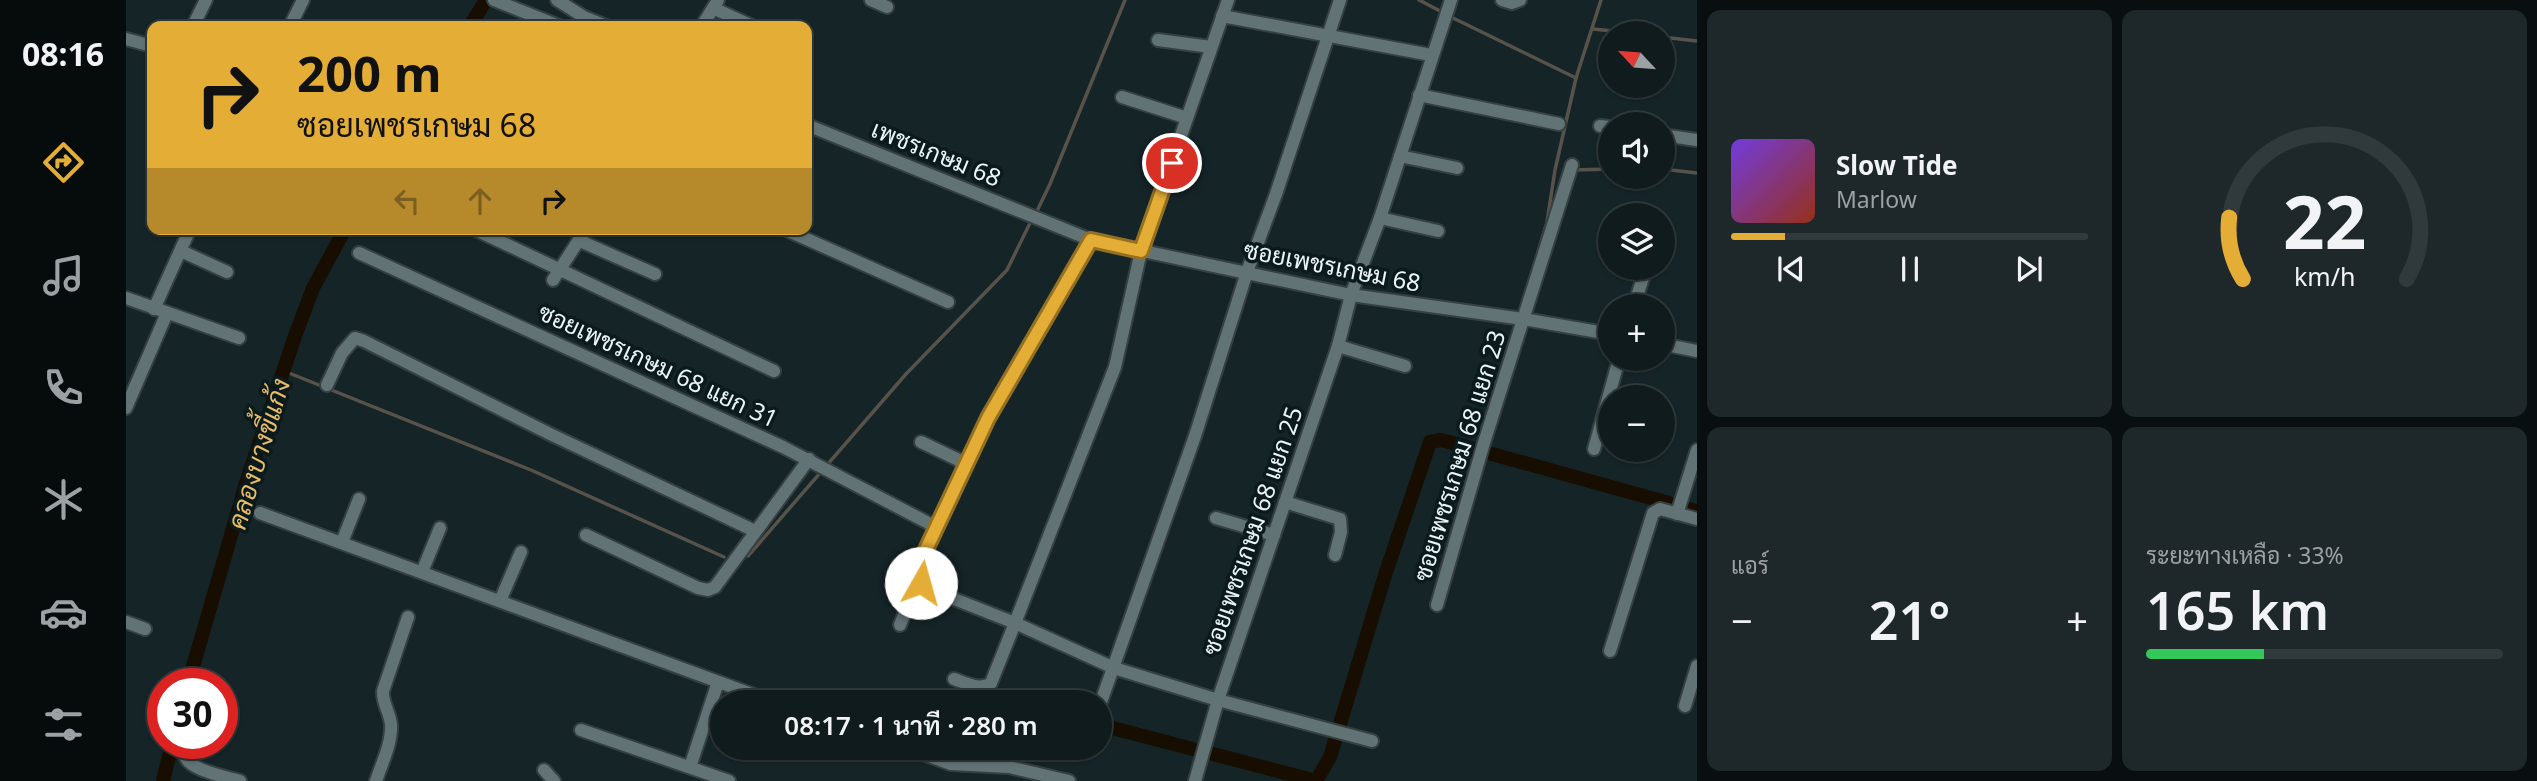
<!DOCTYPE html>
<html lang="th">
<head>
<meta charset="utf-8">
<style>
  :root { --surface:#101b1d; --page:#1e282a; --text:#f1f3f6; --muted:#9ca1a4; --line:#30393b; --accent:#e4ad35 }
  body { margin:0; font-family:"Noto Sans",Sarabun,sans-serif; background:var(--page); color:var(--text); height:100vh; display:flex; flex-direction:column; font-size:26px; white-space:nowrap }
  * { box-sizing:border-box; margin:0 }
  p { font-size:23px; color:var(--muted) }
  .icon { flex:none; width:38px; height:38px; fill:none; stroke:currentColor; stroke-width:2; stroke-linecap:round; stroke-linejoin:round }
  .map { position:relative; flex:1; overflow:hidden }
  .drawer { display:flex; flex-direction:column; gap:10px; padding:10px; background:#090f10; width:840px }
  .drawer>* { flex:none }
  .hud { position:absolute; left:21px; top:21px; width:665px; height:214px; border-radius:14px; box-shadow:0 2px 5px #0004,0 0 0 2px var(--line); background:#e4ad35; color:#111; overflow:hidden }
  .needle { width:46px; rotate:296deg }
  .buttons { position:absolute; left:1472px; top:21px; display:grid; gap:14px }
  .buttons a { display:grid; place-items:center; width:77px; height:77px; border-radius:50%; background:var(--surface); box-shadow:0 2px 5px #0004,0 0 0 2px var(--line); font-size:35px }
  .speed { position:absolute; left:21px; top:668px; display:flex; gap:14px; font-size:35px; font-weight:700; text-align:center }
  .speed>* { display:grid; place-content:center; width:91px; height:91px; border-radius:50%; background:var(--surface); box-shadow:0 2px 5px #0004,0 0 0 2px var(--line); line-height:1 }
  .speed .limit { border:10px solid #d22; background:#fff; color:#111 }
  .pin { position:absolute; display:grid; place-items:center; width:60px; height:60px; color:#fff; margin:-30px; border:4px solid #fff; border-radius:50%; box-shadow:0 2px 7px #0007 }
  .me { position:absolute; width:77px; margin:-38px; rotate:7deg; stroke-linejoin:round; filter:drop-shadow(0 0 5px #0008) }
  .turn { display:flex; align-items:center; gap:24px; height:147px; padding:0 35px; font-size:32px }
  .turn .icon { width:91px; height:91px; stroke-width:2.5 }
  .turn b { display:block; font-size:49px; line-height:60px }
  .lanes { display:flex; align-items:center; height:66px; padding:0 35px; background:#0003; justify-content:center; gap:35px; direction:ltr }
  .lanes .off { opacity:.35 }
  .big { font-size:52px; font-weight:600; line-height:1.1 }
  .drawer .widget { flex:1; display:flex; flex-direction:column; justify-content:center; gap:10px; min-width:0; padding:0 24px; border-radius:14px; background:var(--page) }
  .drawer .dial { align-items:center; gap:0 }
  .dial svg { height:182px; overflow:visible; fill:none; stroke:var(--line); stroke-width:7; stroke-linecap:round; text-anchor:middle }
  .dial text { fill:var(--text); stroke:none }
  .song { display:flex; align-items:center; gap:21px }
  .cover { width:84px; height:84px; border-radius:10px; background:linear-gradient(135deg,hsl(260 70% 55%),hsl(10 70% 35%)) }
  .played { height:7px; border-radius:4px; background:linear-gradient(90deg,var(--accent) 15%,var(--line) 15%) }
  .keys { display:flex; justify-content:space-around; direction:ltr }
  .heat { display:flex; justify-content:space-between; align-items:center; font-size:38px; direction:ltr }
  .charge { height:10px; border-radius:5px; background:linear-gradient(90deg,#34c759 33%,var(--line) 0) }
  .drawer .tiles { flex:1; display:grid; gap:10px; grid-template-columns:repeat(2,1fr) }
  .trip { position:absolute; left:584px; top:690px; width:402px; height:70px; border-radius:35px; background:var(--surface); box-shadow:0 2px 5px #0004,0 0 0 2px var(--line); font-weight:600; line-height:70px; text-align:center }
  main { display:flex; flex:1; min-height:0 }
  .dock { display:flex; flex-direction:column; width:126px; justify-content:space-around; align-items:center; background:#060b0c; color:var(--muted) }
  .dock .icon { width:49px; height:49px }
  .dock .active { color:var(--accent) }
  .dock b { font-size:32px; color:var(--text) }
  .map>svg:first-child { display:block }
</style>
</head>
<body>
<main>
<nav class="dock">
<b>08:16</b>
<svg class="icon active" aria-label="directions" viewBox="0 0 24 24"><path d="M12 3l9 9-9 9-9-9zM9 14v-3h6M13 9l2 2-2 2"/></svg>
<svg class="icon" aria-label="music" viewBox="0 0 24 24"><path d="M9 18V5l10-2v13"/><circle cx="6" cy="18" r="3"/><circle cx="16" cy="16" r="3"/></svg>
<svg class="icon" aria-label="phone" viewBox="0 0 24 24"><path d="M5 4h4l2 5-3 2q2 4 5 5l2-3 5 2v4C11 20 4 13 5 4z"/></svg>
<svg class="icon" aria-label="climate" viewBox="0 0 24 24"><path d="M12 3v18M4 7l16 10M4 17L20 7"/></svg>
<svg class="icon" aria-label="car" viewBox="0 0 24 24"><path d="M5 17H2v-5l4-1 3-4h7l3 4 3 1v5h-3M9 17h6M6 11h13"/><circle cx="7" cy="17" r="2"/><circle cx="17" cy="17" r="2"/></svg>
<svg class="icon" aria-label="filters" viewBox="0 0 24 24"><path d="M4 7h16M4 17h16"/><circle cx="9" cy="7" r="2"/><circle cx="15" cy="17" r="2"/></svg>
</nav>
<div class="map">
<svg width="1571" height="781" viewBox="0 0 1571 781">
  <rect width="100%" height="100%" fill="#152427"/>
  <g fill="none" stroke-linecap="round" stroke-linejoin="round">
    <g stroke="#57534a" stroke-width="3.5">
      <path d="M 1293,0 L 1316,12"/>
      <path d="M 1323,16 L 1450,78"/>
      <path d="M 1467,29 L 1506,33"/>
      <path d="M 1536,37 L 1571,41"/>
      <path d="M 1536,169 L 1571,173"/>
      <path d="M 1448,170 L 1484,169"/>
      <path d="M 910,213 L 924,184 L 999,0"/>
      <path d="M 1406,273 L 1421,222 L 1429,170 L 1450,78 L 1475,0"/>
      <path d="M 158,371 L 405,470 L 598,557"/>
      <path d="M 622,556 L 780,374 L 881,270 L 906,219"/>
    </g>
    <g stroke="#170d00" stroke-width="14">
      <path d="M 344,26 L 360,0"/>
      <path d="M 1366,454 L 1543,503"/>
      <path d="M 1563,509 L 1571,511"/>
      <path d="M 62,684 L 121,480 L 169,336 L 187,288 L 219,229"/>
      <path d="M 878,696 L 898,702"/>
      <path d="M 975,725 L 1067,749"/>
      <path d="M 1087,754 L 1190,781 L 1204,757 L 1259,575 L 1304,442 L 1315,440 L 1345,448"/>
      <path d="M 37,781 L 46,744"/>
    </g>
    <defs>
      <g id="minor">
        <path d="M 368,0 L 433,26"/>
        <path d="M 431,0 L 458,17 L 480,26"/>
        <path d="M 745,0 L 761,7"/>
        <path d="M 1102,0 L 1015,251 L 989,367 L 889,623 L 988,668 L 1092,700 L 1246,741"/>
        <path d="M 1376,0 L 1386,3 L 1394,0"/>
        <path d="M 587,8 L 626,26"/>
        <path d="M 1096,16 L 1305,55"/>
        <path d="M 67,26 L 80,0"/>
        <path d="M 164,26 L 177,0"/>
        <path d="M 576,26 L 592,0"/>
        <path d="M 0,39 L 26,46"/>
        <path d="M 1032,40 L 1085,47"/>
        <path d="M 1293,95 L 1433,124"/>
        <path d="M 996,97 L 1061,118"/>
        <path d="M 681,125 L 965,240 L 1225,295 L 1397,319 L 1484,334"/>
        <path d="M 1474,126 L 1484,127"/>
        <path d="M 1536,135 L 1571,140"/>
        <path d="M 1274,156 L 1331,168"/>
        <path d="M 1254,218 L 1312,231"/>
        <path d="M 348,229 L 648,371"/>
        <path d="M 658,229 L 822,302"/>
        <path d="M 454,241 L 529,274"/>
        <path d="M 55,251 L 101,272"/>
        <path d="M 233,253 L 657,447 L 810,527"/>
        <path d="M 427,280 L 460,229"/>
        <path d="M 0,298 L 113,338"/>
        <path d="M 1508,306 L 1520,268"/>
        <path d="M 28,309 L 64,229"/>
        <path d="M 1536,344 L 1571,351"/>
        <path d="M 1212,346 L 1279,366"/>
        <path d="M 201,385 L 216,353 L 229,338 L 238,341 L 424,434 L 629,531"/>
        <path d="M 0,408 L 41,313"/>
        <path d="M 795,442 L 841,464"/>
        <path d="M 1468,449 L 1493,359"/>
        <path d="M 1159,502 L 1214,519 L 1215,532 L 1209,555"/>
        <path d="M 134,513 L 647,702"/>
        <path d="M 1551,514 L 1571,450"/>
        <path d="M 1090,518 L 1148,535"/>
        <path d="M 460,535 L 572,588 L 582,590 L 589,587 L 683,459"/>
        <path d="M 216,542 L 233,499"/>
        <path d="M 296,572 L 314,528"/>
        <path d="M 374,601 L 395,552"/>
        <path d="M 1311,605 L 1357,446 L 1446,165"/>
        <path d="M 0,622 L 19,629"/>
        <path d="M 774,625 L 793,578"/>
        <path d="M 1484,651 L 1527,513 L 1534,509 L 1571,519"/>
        <path d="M 828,679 C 840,683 854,691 865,683 L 889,623 L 803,589 C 791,580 792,572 796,558 L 862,418 L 965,240"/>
        <path d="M 79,684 L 82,677"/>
        <path d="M 975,702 L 1069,436 L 1121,272 L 1150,194 L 1214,0"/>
        <path d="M 1559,706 L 1571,666"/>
        <path d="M 455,730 L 603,781"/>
        <path d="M 61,744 C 60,748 58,751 59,755 C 61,770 101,777 114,781"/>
        <path d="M 778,747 L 825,764 L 883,767 L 943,781"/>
        <path d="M 564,767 L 592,682"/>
        <path d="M 418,770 L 428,781"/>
        <path d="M 250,781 C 256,763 266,743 265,725 C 264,712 256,703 257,691 L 282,617"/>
        <path d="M 1069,781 L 1092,700 L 1212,346 L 1225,295 L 1254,218 L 1325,0"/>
      </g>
    </defs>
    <use href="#minor" stroke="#354042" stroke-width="16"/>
    <use href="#minor" stroke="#627376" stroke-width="12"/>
  </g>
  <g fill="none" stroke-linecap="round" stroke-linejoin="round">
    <defs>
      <path id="route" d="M 795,583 L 793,570 L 796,558 L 862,418 L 965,240 L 1015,251 L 1046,163"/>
    </defs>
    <use href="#route" stroke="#947022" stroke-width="18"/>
    <use href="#route" stroke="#e4ad35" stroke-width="12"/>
  </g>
  <g text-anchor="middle" stroke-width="7" stroke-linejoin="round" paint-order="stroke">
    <g font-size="24" fill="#ebf5f7" stroke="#0b1a1d">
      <text transform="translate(810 154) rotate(22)" y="8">เพชรเกษม 68</text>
      <text transform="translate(1206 267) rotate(11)" y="8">ซอยเพชรเกษม 68</text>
      <text transform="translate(532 366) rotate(25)" y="8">ซอยเพชรเกษม 68 แยก 31</text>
      <text transform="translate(1334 456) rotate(-73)" y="8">ซอยเพชรเกษม 68 แยก 23</text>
      <text transform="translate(1127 531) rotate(-71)" y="8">ซอยเพชรเกษม 68 แยก 25</text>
    </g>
    <g font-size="26" font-style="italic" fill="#e9bc65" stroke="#0b1a1d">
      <text transform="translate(133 454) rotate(-73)" y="9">คลองบางขี้แก้ง</text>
    </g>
  </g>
</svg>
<div class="buttons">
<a><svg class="needle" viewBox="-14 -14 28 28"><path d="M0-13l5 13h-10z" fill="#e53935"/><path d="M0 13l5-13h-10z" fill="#9ca1a4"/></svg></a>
<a><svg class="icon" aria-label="sound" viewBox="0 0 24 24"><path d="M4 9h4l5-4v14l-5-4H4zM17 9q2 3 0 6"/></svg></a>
<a><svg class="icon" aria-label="layers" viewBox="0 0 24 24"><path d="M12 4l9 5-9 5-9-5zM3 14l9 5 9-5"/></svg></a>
<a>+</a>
<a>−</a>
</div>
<div class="speed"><div class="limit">30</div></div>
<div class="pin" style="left:1046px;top:163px;background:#d93025"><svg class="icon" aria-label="arrive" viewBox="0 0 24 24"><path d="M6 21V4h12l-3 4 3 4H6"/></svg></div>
<svg class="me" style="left:795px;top:583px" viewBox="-20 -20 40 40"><circle r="19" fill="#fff"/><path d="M0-13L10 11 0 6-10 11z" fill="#e4ad35"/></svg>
<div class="trip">08:17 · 1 นาที · 280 m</div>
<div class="hud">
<div class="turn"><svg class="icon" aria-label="right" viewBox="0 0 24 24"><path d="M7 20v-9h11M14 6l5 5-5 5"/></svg><div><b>200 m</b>ซอยเพชรเกษม 68</div></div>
<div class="lanes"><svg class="icon off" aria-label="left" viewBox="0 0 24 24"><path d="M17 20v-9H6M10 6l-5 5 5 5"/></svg><svg class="icon off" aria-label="ahead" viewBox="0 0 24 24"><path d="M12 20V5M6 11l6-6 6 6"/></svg><svg class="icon" aria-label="right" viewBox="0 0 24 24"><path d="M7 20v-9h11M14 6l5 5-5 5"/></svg></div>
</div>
</div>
<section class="drawer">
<div class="tiles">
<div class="widget">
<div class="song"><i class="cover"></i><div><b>Slow Tide</b><p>Marlow</p></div></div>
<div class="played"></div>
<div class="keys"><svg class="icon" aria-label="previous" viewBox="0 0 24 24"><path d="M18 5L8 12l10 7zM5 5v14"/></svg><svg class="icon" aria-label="pause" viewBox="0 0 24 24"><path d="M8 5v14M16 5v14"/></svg><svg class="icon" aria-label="next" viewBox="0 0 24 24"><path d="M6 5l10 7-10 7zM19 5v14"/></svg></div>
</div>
<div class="widget dial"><svg viewBox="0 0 100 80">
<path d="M14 69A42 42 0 1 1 86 69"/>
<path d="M14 69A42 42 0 0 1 8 42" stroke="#e4ad35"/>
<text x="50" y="56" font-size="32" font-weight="700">22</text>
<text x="50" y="72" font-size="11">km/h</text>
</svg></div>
<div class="widget"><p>แอร์</p>
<div class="heat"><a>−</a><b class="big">21°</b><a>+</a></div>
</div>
<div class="widget"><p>ระยะทางเหลือ · 33%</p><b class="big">165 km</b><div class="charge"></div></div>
</div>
</section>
</main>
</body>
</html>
